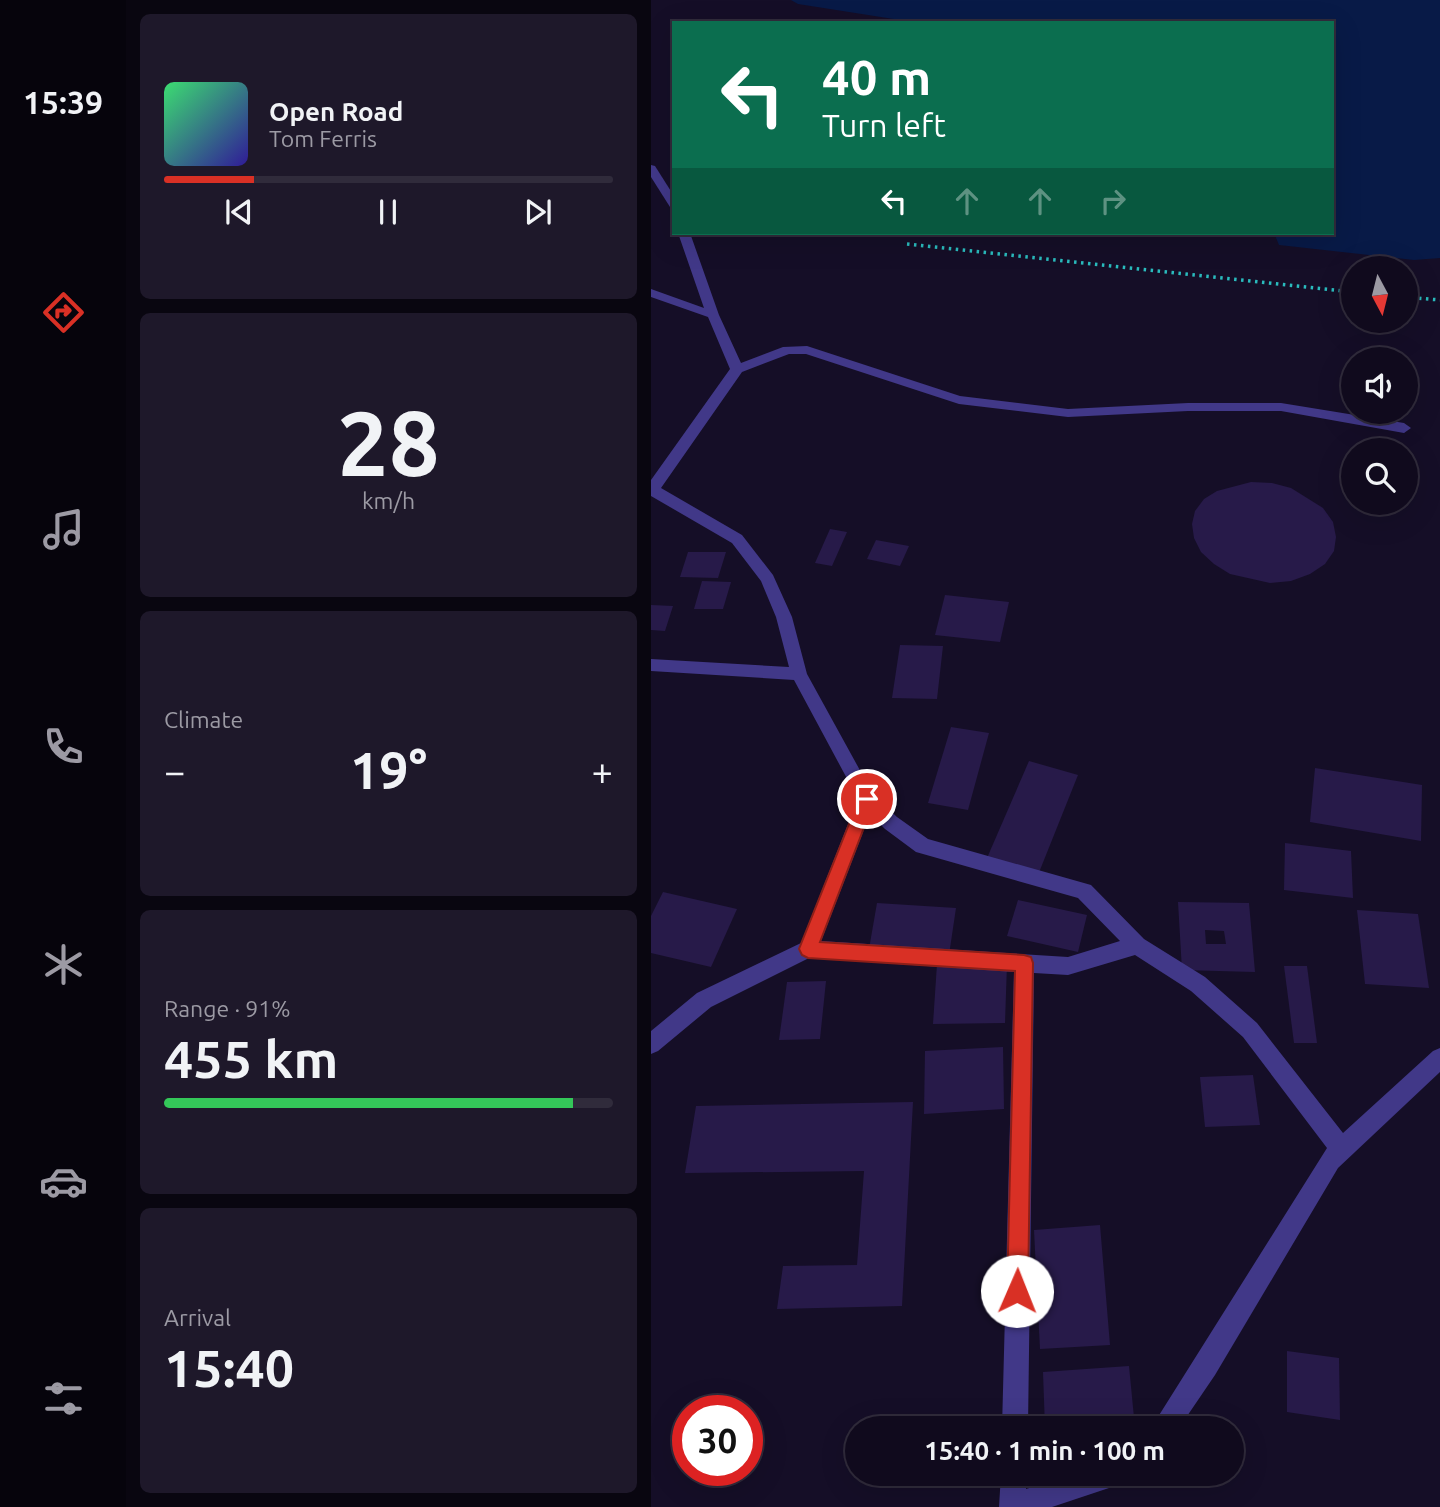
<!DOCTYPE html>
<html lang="en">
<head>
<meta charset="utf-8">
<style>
  :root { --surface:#100a1d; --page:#1e182a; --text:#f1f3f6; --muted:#9c9aa4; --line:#302b3b; --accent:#d93025 }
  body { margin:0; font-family:Ubuntu,sans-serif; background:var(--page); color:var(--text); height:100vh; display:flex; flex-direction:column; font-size:26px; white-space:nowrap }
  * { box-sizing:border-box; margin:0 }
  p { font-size:23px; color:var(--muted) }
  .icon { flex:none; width:38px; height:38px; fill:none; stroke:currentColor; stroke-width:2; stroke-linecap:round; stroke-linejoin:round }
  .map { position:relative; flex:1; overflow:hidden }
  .drawer { display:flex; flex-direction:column; gap:14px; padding:14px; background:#090610; width:525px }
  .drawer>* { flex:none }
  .top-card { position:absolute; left:21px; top:21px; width:662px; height:214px; border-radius:0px; box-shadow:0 7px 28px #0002,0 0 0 2px var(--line); background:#0b6e4f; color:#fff; overflow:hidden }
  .needle { width:46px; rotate:173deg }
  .tools { position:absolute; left:690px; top:256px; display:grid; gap:14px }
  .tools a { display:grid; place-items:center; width:77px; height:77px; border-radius:50%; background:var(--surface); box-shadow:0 7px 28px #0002,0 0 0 2px var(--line); font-size:35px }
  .speed { position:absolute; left:21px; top:1395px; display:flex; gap:14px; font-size:35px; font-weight:700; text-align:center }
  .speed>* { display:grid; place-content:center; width:91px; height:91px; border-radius:50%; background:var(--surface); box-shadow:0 7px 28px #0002,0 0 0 2px var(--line); line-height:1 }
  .speed .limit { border:10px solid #d22; background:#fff; color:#111 }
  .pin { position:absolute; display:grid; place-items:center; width:60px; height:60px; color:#fff; margin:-30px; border:4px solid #fff; border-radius:50%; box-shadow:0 2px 7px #0007 }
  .me { position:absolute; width:77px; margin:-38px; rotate:1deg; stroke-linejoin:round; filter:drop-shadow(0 0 5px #0008) }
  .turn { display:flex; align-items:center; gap:24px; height:147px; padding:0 35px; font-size:32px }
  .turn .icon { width:91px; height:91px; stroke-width:2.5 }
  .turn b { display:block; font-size:49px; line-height:60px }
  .lanes { display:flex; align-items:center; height:66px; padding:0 35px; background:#0003; justify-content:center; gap:35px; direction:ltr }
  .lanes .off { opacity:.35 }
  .big { font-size:52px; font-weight:700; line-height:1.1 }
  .drawer .card { flex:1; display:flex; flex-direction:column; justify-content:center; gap:10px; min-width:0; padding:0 24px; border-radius:10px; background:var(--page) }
  .drawer .dial { align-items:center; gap:0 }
  .dial b { font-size:91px; line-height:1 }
  .song { display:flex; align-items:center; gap:21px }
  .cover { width:84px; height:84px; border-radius:10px; background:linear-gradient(135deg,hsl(140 70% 55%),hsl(250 70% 35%)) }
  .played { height:7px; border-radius:4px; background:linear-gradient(90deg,var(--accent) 20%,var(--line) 20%) }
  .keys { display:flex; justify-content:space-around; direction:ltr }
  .heat { display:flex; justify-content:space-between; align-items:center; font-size:38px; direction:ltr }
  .charge { height:10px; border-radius:5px; background:linear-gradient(90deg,#34c759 91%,var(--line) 0) }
  .trip { position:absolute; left:194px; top:1416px; width:399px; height:70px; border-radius:35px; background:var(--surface); box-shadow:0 7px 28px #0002,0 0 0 2px var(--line); font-weight:700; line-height:70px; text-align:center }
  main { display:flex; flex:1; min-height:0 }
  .menu { display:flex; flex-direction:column; width:126px; justify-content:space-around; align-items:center; background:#06040c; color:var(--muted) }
  .menu .icon { width:49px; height:49px }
  .menu .on { color:var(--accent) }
  .menu b { font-size:32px; color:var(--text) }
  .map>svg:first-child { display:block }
</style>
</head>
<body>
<main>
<nav class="menu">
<b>15:39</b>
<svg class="icon on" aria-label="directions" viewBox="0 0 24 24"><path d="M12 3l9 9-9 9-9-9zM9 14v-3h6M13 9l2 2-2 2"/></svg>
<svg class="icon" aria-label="music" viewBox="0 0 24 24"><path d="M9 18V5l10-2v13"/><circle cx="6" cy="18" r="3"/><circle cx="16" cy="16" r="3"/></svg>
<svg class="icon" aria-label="phone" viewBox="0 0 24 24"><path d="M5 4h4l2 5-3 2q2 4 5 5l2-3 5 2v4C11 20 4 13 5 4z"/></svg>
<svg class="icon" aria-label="climate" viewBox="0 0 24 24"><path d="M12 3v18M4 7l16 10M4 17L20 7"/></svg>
<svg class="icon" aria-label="car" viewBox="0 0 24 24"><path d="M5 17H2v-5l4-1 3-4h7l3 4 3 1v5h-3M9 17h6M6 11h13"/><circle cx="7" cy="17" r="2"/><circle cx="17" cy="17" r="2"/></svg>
<svg class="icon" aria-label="filters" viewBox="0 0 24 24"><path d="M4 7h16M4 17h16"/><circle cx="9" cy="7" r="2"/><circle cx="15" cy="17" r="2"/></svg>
</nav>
<section class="drawer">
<div class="card">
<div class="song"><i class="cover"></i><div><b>Open Road</b><p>Tom Ferris</p></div></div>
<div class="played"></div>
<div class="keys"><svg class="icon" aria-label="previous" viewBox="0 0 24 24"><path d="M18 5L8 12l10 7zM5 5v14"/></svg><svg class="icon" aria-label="pause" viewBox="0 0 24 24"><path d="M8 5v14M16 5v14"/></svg><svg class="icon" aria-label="next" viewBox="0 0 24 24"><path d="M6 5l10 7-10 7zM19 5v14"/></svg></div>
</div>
<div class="card dial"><b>28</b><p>km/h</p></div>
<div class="card"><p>Climate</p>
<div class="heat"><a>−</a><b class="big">19°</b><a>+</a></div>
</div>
<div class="card"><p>Range · 91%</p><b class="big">455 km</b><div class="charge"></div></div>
<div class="card"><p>Arrival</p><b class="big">15:40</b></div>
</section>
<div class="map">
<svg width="789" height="1507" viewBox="0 0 789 1507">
  <rect width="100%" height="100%" fill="#150e27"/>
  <path fill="#081a47" d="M 140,0 L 789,0 L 789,258 L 763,260 L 628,245 L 623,233 L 681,233 L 681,23 L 268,23 L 147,4 Z"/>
  <g fill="#271a49" fill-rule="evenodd">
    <path d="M 600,482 L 621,483 L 640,488 L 672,508 L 682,522 L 685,537 L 683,551 L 674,564 L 659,574 L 640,581 L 619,583 L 579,574 L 563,564 L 550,552 L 543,538 L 541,524 L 544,511 L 553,499 L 566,491 Z"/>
    <path d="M 179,529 L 196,532 L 181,566 L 164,563 Z"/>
    <path d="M 225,540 L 258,546 L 249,566 L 216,559 Z"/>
    <path d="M 37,552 L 75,552 L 67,578 L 29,577 Z"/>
    <path d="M 51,581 L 80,582 L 72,609 L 43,609 Z"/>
    <path d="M 294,595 L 358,602 L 349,642 L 284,635 Z"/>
    <path d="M 0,605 L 22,606 L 14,631 L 0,630 Z"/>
    <path d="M 249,645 L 292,646 L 286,699 L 241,698 Z"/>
    <path d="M 300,727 L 338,733 L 317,810 L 277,803 Z"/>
    <path d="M 378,761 L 427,775 L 387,875 L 336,858 Z"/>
    <path d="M 664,768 L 771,785 L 770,841 L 659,822 Z"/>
    <path d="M 634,843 L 700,851 L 702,898 L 633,890 Z"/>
    <path d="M 12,892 L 86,909 L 60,967 L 0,953 L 0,916 Z"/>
    <path d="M 367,900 L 436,915 L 427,952 L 356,936 Z"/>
    <path d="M 527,902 L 598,903 L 604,972 L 531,970 ZM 554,930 L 573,931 L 575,944 L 555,944 Z"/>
    <path d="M 226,903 L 305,908 L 298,955 L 218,949 Z"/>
    <path d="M 706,910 L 767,914 L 778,988 L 714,984 Z"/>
    <path d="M 286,964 L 356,964 L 354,1023 L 282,1024 Z"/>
    <path d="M 633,966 L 656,966 L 666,1043 L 643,1043 Z"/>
    <path d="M 175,981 L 169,1039 L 128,1040 L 136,982 Z"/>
    <path d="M 352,1047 L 353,1109 L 273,1114 L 274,1051 Z"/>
    <path d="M 602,1075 L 609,1125 L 554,1127 L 549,1077 Z"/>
    <path d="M 262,1102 L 251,1306 L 126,1309 L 132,1266 L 206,1265 L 213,1171 L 34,1173 L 45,1106 Z"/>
    <path d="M 449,1225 L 459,1345 L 389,1349 L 383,1230 Z"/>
    <path d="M 636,1351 L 688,1358 L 689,1420 L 636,1412 Z"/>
    <path d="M 478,1366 L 484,1428 L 394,1428 L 392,1372 Z"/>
  </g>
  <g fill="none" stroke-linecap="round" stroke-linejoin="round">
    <g stroke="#2abbbd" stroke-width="3.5" stroke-dasharray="2.5 4.5" stroke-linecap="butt">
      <path d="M 256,244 L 702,292"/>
      <path d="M 754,297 L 789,300"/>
    </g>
    <g fill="#413888" fill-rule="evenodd">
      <path d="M 0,165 L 4,166 L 23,196 L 23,208 L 19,207 L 0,177 Z"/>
      <path d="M 27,233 L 39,233 L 68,315 L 90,363 L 132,347 L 156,346 L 309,396 L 417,409 L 537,403 L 630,403 L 753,423 L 760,428 L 753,433 L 630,411 L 537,411 L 417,417 L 308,404 L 155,354 L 138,354 L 91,372 L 10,488 L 91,535 L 122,575 L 141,617 L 156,674 L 222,794 L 246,817 L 277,839 L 440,885 L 493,939 L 554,977 L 606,1023 L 692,1133 L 782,1051 L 789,1048 L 789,1072 L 687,1168 L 564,1375 L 528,1428 L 500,1428 L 676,1148 L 592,1037 L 540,991 L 484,955 L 417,975 L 383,973 L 377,1428 L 351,1428 L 363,972 L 158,958 L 60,1007 L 7,1051 L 0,1054 L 0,1031 L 46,993 L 150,943 L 207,799 L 143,680 L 0,671 L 0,659 L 138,667 L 125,617 L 110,581 L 81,543 L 0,496 L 0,480 L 79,369 L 57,317 L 0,297 L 0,289 L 53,308 ZM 219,814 L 234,829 L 265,852 L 427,898 L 469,941 L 417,957 L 170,941 Z"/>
      <path d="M 350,1474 L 376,1474 L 375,1489 L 425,1474 L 477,1474 L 473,1483 L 401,1507 L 348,1507 Z"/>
    </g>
  </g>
  <path fill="#d93025" stroke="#8d1f18" stroke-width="2" d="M 216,792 L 222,794 L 224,799 L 169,942 L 373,955 L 380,957 L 382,963 L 377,1291 L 374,1299 L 366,1302 L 359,1299 L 356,1291 L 364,971 L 157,958 L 151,955 L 148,949 L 210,794 Z"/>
</svg>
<div class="tools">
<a><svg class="needle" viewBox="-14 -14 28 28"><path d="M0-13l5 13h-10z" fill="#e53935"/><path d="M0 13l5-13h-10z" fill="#9c9aa4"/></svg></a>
<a><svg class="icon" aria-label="sound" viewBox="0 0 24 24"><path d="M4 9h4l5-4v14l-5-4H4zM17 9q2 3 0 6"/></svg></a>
<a><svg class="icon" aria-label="search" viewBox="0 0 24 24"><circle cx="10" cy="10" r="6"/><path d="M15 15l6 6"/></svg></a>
</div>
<div class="speed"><div class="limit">30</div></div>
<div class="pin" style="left:216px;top:799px;background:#d93025"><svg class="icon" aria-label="arrive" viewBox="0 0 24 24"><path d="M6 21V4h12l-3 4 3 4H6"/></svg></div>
<svg class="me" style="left:366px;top:1291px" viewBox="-20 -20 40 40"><circle r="19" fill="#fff"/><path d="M0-13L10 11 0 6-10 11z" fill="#d93025"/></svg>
<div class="trip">15:40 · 1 min · 100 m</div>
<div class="top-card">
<div class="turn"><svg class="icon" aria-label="left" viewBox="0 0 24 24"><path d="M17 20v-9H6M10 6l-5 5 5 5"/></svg><div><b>40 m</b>Turn left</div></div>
<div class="lanes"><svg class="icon" aria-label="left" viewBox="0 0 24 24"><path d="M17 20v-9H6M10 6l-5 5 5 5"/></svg><svg class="icon off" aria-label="ahead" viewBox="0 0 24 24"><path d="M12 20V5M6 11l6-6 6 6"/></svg><svg class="icon off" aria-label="ahead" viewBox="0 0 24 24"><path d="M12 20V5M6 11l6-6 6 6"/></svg><svg class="icon off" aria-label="right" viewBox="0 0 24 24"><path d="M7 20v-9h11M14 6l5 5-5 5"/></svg></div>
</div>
</div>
</main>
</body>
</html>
